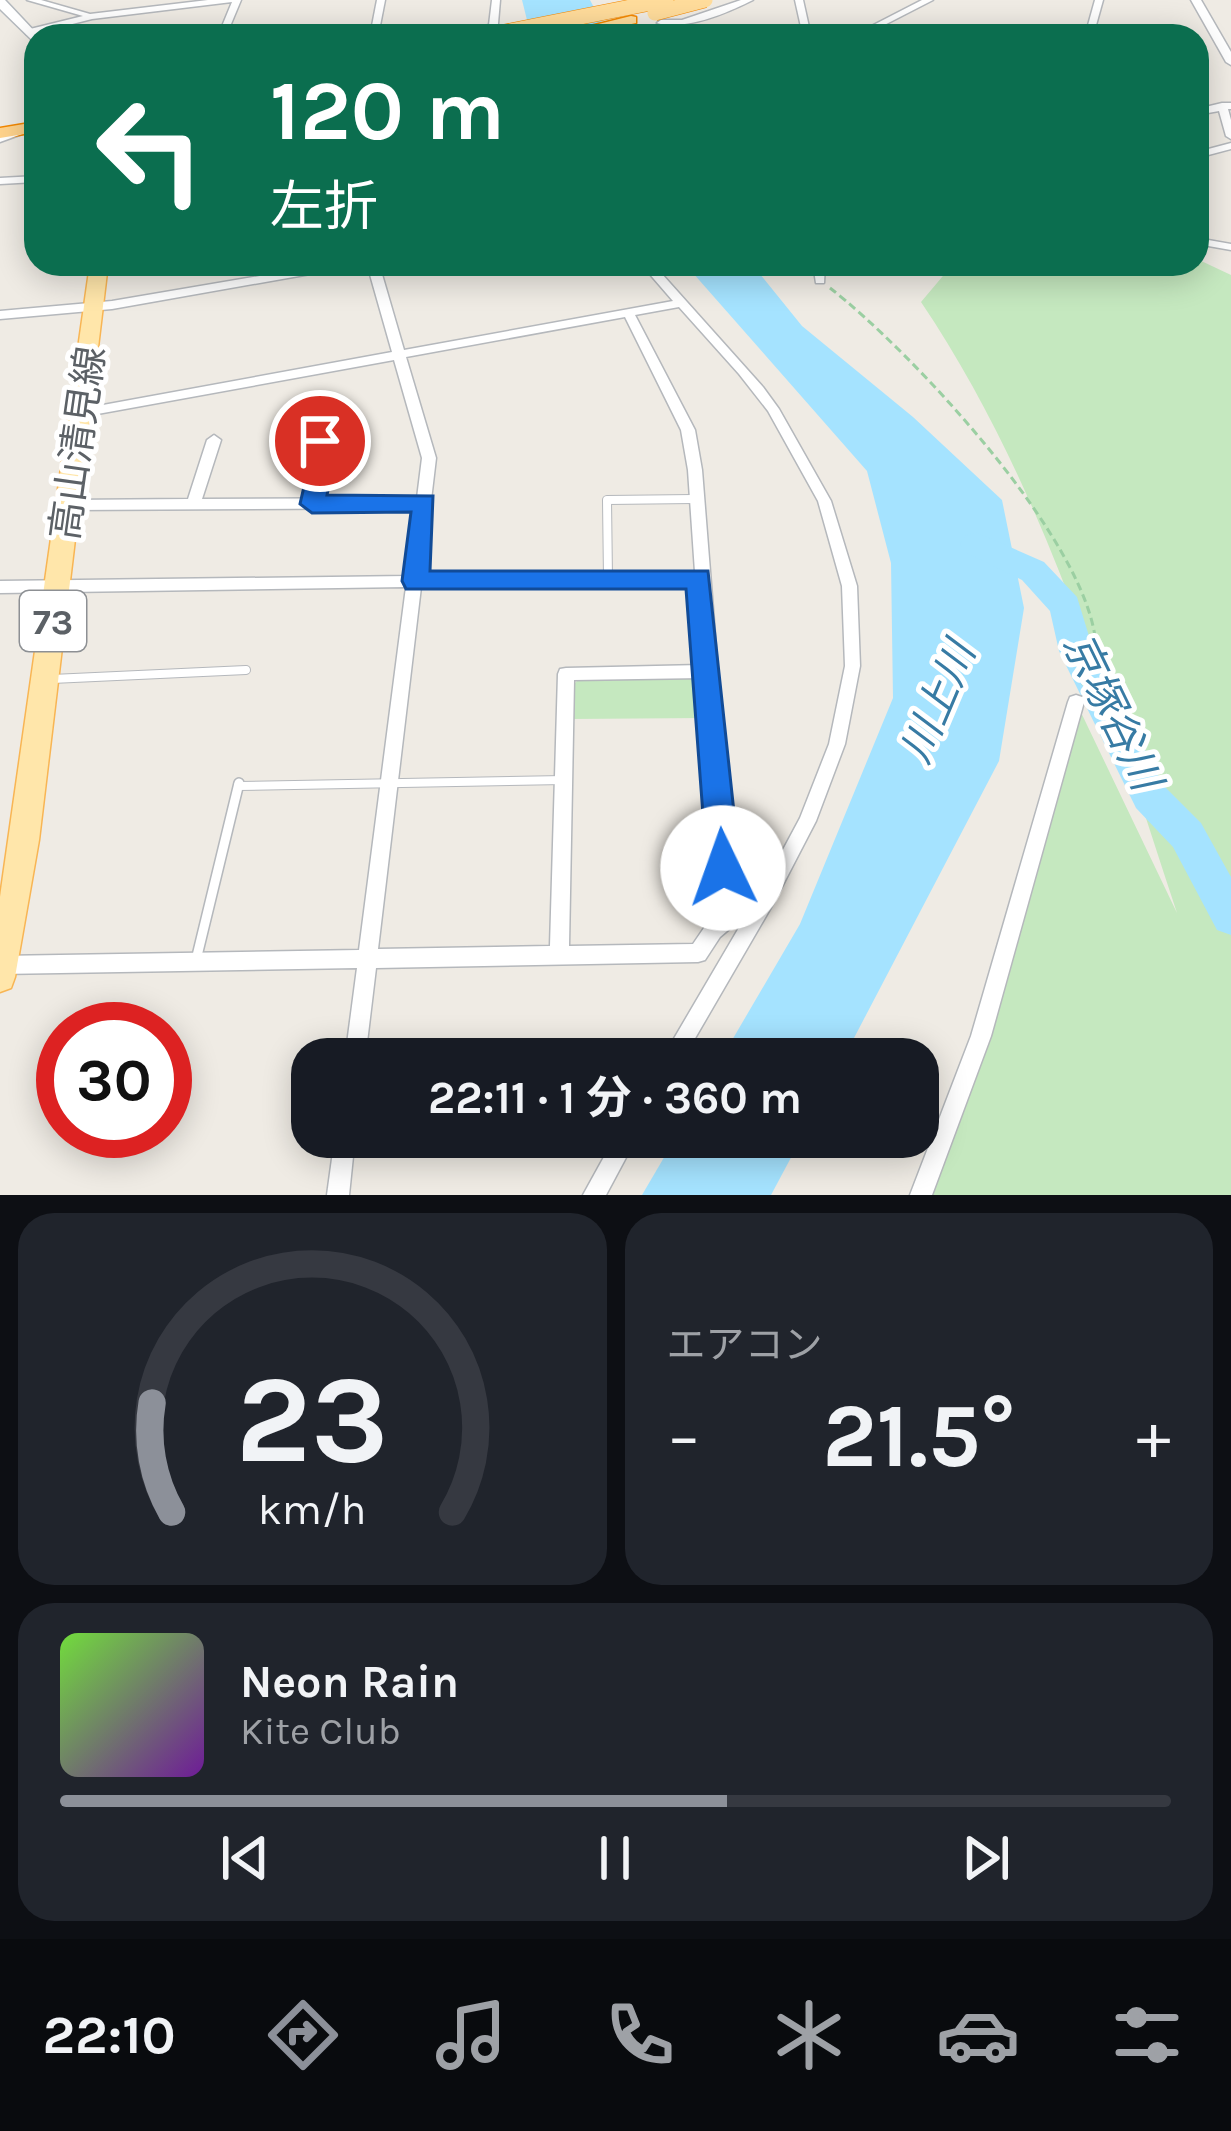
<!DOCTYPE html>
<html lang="ja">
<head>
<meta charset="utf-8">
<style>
  :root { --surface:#171b24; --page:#20242c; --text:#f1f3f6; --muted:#9ea1a6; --line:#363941; --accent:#8c9099 }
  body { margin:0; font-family:Karla,"Noto Sans JP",sans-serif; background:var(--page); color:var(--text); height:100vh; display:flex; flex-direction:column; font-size:45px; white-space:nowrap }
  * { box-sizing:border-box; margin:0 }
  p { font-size:39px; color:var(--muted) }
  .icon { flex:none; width:66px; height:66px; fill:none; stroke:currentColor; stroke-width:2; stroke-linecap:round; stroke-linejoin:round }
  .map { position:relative; height:1195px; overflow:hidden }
  .drawer { display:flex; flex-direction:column; gap:18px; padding:18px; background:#0d0f14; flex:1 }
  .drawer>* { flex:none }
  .banner { position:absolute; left:24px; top:24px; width:1185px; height:252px; border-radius:36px; box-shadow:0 6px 30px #0003; background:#0b6e4f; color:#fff; overflow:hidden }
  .speed { position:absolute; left:36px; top:1002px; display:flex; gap:24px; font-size:60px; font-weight:700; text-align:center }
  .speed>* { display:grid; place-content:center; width:156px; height:156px; border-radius:50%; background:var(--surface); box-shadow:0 6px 30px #0003; line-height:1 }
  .speed .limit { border:18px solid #d22; background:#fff; color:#111 }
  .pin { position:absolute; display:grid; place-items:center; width:102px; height:102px; color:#fff; margin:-51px; border:6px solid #fff; border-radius:50%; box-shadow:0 3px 12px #0007 }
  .me { position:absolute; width:132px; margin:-66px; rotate:357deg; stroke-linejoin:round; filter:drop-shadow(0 0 9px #0008) }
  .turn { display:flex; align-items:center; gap:42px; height:252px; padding:0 48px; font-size:54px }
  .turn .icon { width:156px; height:156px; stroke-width:2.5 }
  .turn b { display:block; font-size:84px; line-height:102px }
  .big { font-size:90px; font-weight:700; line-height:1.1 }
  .drawer .widget { flex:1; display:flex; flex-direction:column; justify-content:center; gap:18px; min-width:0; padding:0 42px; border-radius:36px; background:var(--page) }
  .drawer .dial { align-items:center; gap:0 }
  .dial svg { height:312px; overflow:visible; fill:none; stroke:var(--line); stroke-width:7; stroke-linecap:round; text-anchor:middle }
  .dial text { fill:var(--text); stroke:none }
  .song { display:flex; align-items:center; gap:36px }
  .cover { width:144px; height:144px; border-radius:18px; background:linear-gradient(135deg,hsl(100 70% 55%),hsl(280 70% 35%)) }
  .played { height:12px; border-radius:6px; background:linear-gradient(90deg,var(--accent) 60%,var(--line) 60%) }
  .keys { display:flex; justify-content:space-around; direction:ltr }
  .heat { display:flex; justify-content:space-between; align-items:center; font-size:66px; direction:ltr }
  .drawer .tiles { flex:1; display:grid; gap:18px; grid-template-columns:1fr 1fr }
  .widget:last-child { grid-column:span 2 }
  .trip { position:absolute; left:291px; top:1038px; width:648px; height:120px; border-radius:36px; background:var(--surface); box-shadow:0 6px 30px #0003; font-weight:700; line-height:120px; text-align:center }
  .dock { display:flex; height:192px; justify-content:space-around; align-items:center; background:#090b0e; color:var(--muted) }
  .dock .icon { width:84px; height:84px }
  .dock .selected { color:var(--accent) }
  .dock b { font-size:54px; color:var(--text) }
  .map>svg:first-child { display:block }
</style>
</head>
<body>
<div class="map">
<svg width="1231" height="1195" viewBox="0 0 1231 1195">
  <rect width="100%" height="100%" fill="#efebe4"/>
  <g fill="#c5e8bf">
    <path d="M 1197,259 L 1231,275 L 1231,1195 L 921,1195 L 1076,702 L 1177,913 C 1108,704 1045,486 921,302 L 953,264 L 1197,264 Z"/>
    <path d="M 581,677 L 693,677 L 701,682 L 704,718 L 571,719 L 572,686 Z"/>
  </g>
  <g fill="#a5e3ff">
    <path d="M 522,0 L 590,0 L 609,36 L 531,36 Z"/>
    <path d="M 685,264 L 752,264 L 802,326 L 913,417 L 1002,500 L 1024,608 L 999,761 L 843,1059 L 721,1059 L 800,924 L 893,698 L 891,563 L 867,471 Z"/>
    <path d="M 676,1137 L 802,1137 L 771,1195 L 642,1195 Z"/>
  </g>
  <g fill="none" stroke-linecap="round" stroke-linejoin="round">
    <path fill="#a5e3ff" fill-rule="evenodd" d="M 976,532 L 1044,562 L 1077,597 L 1093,649 L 1163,785 L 1201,823 L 1231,877 L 1231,935 L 1217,930 L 1173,847 L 1136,808 L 1059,651 L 1050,611 L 1022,580 L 965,552 L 960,544 L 965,536 Z"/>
    <defs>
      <g id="service-far2">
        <path d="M 1171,264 L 1182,270"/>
        <path d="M 320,441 L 322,462"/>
      </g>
      <g id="service-far1">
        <path d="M 312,503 L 322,459"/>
        <path d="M 608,578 L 607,500 L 694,499"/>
        <path d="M 52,679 L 246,670"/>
        <path d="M 238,786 L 564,780"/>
      </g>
      <path id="service" d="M 196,960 L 239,783"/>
      <g id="minor">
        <path d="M 27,0 L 41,0 L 90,14 L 208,0 L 241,0 L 226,36 L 218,36 L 232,2 L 92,19 L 29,35 L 26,34 L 26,30 L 83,16 Z"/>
        <path d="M 377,0 L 385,0 L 378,36 L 370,36 Z"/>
        <path d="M 492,0 L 500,0 L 497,35 L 491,35 L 489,30 L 455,36 L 435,36 L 489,25 Z"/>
        <path d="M 741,0 L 753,0 C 727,13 686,31 657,23 L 661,20 L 682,20 Z"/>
        <path d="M 795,0 L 803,0 L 811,36 L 803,36 Z"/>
        <path d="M 922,0 L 933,0 L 863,36 L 852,36 Z"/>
        <path d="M 1095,0 L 1103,0 L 1093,36 L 1085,36 Z"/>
        <path d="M 1222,103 L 1231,103 L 1231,109 L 1228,109 L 1231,120 L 1231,139 L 1226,136 L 1219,111 L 1197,115 L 1197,109 Z"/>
        <path d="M 30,125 L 33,126 L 33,130 L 0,142 L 0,136 Z"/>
        <path d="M 1231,143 L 1231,149 L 1197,158 L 1197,152 Z"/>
        <path d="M 36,176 L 36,182 L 0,184 L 0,178 Z"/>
        <path d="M 1197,238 L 1231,244 L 1231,250 L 1197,244 Z"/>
        <path d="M 330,264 L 356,264 L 350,267 L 112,309 L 0,319 L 0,311 L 112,301 Z"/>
        <path d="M 367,264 L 379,264 L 404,350 L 673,301 L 641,264 L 653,264 L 763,387 L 779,409 L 831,501 L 857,586 L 860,666 L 845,744 L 816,821 L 773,904 L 683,1059 L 662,1059 L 747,914 L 720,937 L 705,960 L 698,962 L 376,968 L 365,1059 L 345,1059 L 357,968 L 0,974 L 0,956 L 359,950 L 406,587 L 0,593 L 0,581 L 407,576 L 416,508 L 70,510 L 63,505 L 70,500 L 188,499 L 207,440 L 214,435 L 221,440 L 202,499 L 417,498 L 422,458 L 394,360 L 81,417 L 75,413 L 81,409 L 392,352 ZM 679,307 L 739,374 L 768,411 L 818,501 L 842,586 L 845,666 L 829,744 L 800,818 L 770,874 L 736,900 L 702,470 L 695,430 L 635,315 ZM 625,317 L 681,430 L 688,470 L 695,572 L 422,576 L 436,458 L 406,357 ZM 696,584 L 701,665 L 566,668 L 560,669 L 558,674 L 550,946 L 378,949 L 421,587 ZM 702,678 L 719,915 L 706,925 L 693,944 L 569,946 L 574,680 Z"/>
        <path d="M 813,264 L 825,264 L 824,283 L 816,283 Z"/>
        <path d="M 1076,695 L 1082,697 L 1084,702 L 991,1036 L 932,1195 L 910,1195 L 971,1036 L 1068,702 L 1070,697 Z"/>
        <path d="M 335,1137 L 355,1137 L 349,1195 L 327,1195 Z"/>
        <path d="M 615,1137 L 637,1137 L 606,1195 L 583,1195 Z"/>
      </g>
      <path id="tertiary" d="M 1191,0 L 1201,0 L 1231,52 L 1231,65 L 1226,62 Z"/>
      <path id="secondary" d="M 0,0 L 5,0 L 39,36 L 36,36 L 36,44 L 0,9 Z"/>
      <path id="primary" d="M 90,264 L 108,264 L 39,840 L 15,977 L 11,988 L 0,992 L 0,897 Z"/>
      <path id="trunk" d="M 631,16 L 636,17 L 636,23 L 577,36 L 550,36 Z"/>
      <path id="motorway" d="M 36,122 L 36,132 L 0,138 L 0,128 Z"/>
    </defs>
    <use href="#service-far2" stroke="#b5b8bc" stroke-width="9"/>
    <use href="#service-far1" stroke="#b5b8bc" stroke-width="10"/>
    <use href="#service" stroke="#b5b8bc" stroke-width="12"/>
    <use href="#minor" stroke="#b5b8bc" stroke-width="3"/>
    <use href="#tertiary" stroke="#b5b8bc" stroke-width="3"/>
    <use href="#secondary" stroke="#b3b8bd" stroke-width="3"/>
    <use href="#primary" stroke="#f8b554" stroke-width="3"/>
    <use href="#trunk" stroke="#f48800" stroke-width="3"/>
    <use href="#motorway" stroke="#f48800" stroke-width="3"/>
    <path stroke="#9bcfa2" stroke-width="3" stroke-dasharray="8 4.5" stroke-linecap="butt" d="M 830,288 C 910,350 1090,542 1096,646 C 1097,661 1087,676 1081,689"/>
    <use href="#service-far2" stroke="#fff" stroke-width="6"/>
    <use href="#service-far1" stroke="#fff" stroke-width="8"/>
    <use href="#service" stroke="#fff" stroke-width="9"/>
    <use href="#minor" fill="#fff" fill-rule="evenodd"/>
    <use href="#tertiary" fill="#fff" fill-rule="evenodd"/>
    <use href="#secondary" fill="#fff" fill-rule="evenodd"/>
    <use href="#primary" fill="#ffe6aa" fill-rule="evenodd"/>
    <use href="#trunk" fill="#ffdc9b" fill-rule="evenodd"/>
    <use href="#motorway" fill="#ffd38c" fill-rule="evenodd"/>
    <defs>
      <g id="trunk-bridge">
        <path d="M 655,13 L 705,0"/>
        <path d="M 485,36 L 666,0"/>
      </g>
    </defs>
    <use href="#trunk-bridge" stroke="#f48800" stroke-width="16" stroke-linecap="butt"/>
    <use href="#trunk-bridge" stroke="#ffdc9b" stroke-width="15"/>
  </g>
  <path fill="#1a73e8" stroke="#114b97" stroke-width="3" d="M 320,432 L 328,435 L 336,452 L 327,495 L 433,496 L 430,571 L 708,571 L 740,868 L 735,879 L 723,883 L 712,879 L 707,868 L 686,589 L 406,589 L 402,581 L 411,512 L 312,513 L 300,504 L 312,452 L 307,441 Z"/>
  <g text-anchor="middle" stroke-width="10" stroke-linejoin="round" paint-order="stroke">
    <rect fill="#fff" stroke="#8d9094" stroke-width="3" x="20" y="591" width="66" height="60" rx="9"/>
    <g font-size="36" font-weight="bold" fill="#5c6166">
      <text x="53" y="634">73</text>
    </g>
    <g font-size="39" fill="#5c6166" stroke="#fff">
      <text transform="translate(77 443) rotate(-82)" y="14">高山清見線</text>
    </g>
    <g font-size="42" font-style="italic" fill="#377ba4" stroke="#fff">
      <text transform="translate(937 702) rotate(-67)" y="15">川上川</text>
      <text transform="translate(1113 711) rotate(64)" y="15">京塚谷川</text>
    </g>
  </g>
</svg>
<div class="speed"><div class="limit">30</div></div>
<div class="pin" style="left:320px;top:441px;background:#d93025"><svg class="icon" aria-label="arrive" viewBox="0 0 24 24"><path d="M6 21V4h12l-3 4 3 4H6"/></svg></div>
<svg class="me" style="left:723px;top:868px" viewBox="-20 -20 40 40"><circle r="19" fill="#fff"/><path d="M0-13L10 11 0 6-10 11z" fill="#1a73e8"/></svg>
<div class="trip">22:11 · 1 分 · 360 m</div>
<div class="banner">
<div class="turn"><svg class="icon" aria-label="left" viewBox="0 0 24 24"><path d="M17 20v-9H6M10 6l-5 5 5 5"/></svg><div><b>120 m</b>左折</div></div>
</div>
</div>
<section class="drawer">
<div class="tiles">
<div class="widget dial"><svg viewBox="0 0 100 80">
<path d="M14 69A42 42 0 1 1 86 69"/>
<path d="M14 69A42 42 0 0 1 9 41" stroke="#8c9099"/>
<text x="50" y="56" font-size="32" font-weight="700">23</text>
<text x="50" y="72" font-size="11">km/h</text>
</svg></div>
<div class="widget"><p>エアコン</p>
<div class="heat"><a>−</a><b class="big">21.5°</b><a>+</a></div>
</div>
<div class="widget">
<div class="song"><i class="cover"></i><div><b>Neon Rain</b><p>Kite Club</p></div></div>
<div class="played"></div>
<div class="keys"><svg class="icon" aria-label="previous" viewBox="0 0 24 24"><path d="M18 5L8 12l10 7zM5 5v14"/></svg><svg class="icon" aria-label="pause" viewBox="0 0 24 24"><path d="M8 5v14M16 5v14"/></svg><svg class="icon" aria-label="next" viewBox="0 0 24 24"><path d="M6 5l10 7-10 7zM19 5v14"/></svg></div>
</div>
</div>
</section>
<nav class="dock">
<b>22:10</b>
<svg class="icon selected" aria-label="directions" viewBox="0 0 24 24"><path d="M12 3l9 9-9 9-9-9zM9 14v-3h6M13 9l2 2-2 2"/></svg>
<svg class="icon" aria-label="music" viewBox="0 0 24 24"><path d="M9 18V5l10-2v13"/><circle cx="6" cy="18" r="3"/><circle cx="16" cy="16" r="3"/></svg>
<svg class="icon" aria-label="phone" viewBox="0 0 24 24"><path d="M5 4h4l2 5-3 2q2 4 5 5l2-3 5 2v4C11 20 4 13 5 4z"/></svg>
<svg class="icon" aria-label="climate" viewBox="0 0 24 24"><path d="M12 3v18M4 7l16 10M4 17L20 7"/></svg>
<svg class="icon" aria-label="car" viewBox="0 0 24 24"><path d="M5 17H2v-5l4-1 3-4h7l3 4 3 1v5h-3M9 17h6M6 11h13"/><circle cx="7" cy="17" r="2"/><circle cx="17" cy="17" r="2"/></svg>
<svg class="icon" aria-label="filters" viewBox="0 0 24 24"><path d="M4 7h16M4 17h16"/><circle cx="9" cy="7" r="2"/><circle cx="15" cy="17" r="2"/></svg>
</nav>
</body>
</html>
